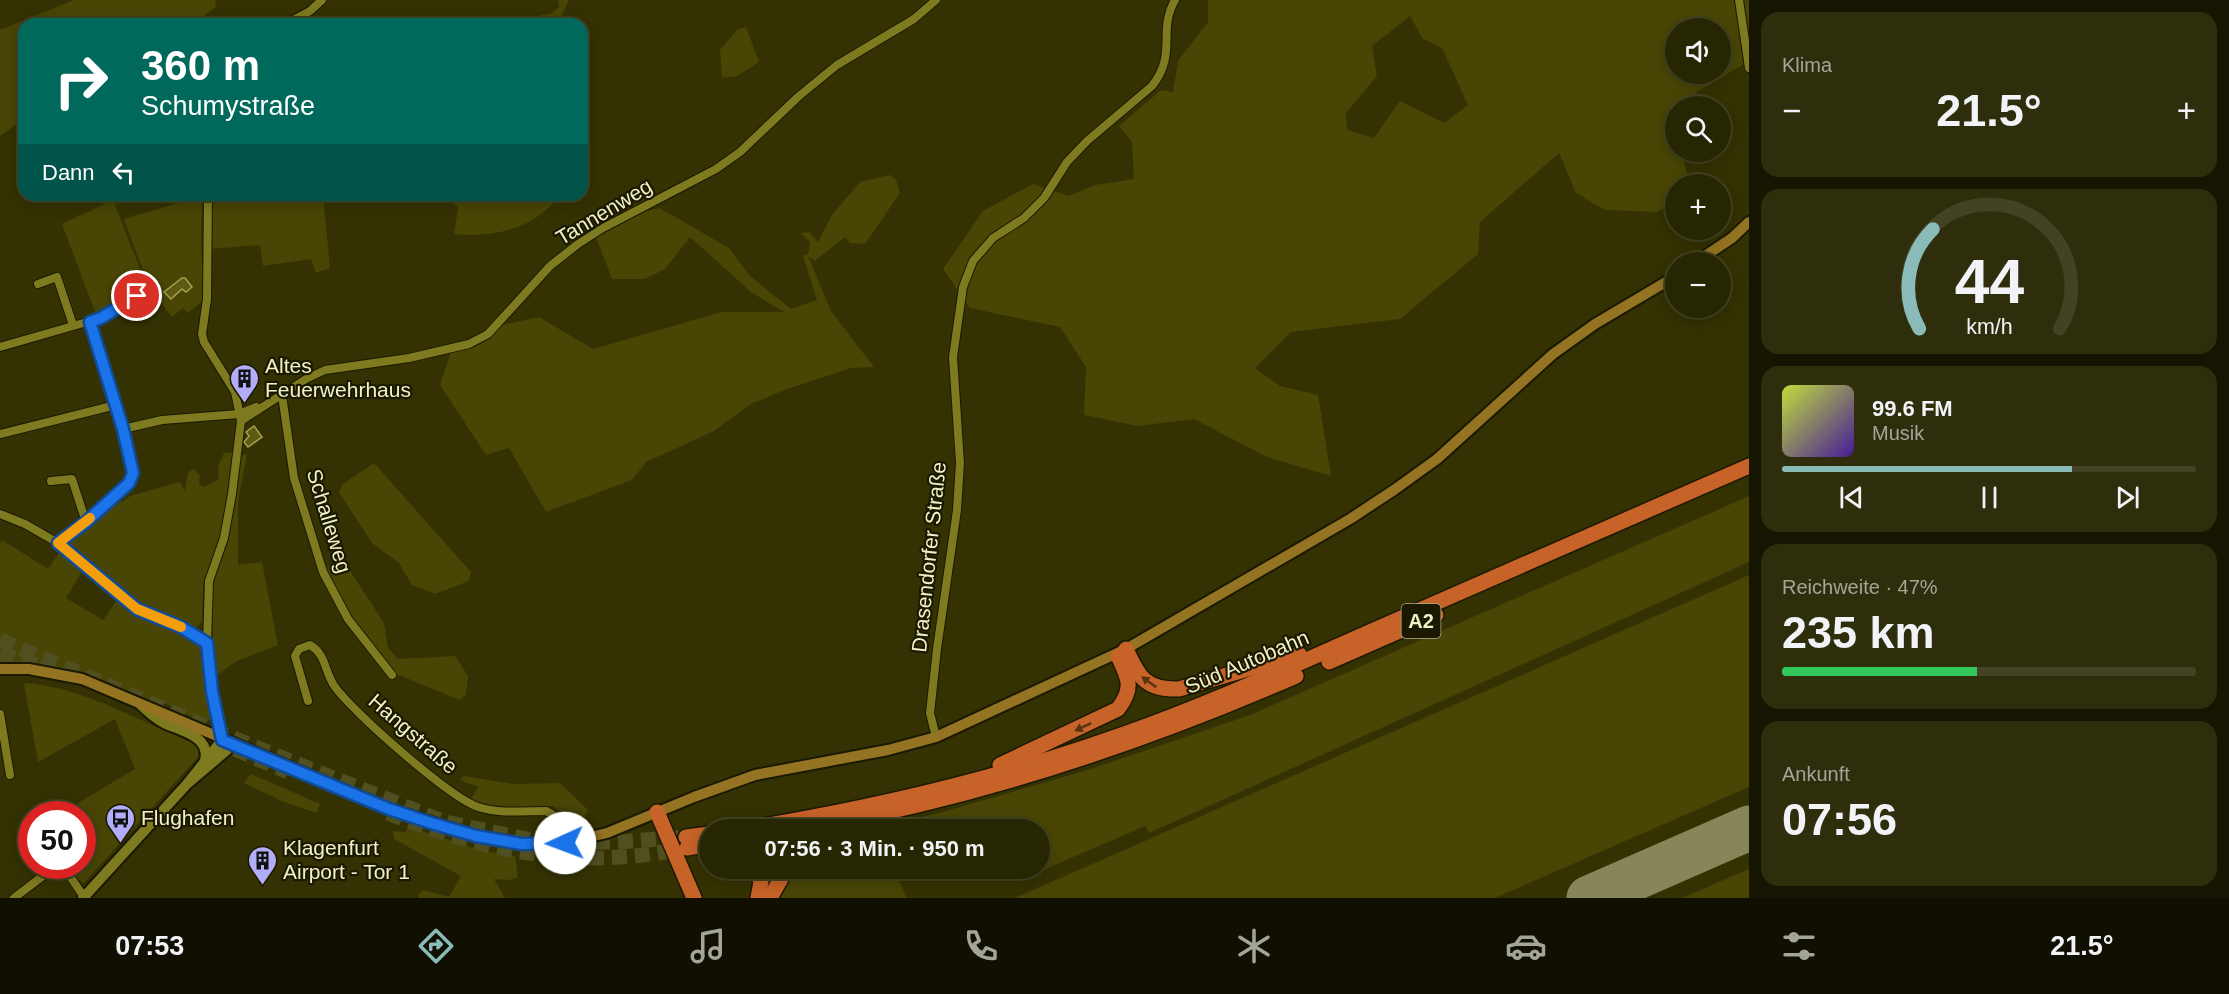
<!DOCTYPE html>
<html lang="de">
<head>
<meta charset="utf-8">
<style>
  :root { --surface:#272602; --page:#2f2e0c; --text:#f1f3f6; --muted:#a4a599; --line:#434324; --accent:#8bbbb9 }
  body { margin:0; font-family:Helvetica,sans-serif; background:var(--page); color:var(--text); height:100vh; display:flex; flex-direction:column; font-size:22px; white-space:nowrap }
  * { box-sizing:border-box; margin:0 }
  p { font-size:20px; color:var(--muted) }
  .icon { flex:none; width:33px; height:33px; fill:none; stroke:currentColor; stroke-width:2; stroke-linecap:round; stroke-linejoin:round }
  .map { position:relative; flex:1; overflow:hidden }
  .side { display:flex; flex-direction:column; gap:12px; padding:12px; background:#151501; width:480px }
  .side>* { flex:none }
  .hud { position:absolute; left:18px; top:18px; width:570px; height:183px; border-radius:18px; box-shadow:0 3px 15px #0003,0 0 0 2px var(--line); background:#00695c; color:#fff; overflow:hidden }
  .buttons { position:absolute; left:1665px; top:18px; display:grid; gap:12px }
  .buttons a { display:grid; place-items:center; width:66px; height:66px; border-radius:50%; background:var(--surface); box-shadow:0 3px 15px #0003,0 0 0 2px var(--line); font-size:30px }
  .speed { position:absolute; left:18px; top:801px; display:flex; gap:12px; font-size:30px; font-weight:700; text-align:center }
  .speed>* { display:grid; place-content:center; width:78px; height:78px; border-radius:50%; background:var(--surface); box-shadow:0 3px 15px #0003,0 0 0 2px var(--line); line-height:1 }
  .speed .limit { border:9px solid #d22; background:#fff; color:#111 }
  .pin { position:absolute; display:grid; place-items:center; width:51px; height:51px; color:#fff; margin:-26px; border:3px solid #fff; border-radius:50%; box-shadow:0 2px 6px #0007 }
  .me { position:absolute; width:66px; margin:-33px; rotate:268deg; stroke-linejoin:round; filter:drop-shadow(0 0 4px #0008) }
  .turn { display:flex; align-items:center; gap:21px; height:126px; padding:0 24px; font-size:27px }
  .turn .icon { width:78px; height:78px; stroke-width:2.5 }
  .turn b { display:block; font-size:42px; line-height:51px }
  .then { display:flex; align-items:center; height:57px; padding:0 24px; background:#0003; gap:12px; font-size:22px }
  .big { font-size:45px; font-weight:700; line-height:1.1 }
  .side .tile { flex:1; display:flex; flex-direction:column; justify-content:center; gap:9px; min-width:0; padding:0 21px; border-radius:18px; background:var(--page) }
  .side .dial { align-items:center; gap:0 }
  .dial svg { height:156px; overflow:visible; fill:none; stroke:var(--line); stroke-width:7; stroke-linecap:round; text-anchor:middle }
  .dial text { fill:var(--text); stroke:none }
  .song { display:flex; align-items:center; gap:18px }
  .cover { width:72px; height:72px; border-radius:9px; background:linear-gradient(135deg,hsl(70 70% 55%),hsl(260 70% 35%)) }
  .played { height:6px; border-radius:3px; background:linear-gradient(90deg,var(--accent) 70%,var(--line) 70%) }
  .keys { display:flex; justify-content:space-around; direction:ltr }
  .heat { display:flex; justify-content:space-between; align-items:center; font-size:33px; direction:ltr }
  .charge { height:9px; border-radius:4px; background:linear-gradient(90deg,#34c759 47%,var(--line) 0) }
  .trip { position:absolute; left:699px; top:819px; width:351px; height:60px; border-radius:30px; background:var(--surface); box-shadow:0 3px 15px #0003,0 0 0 2px var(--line); font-weight:700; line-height:60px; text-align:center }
  .tab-bar { display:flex; height:96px; justify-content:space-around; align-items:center; background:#100f01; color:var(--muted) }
  .tab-bar .icon { width:42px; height:42px }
  .tab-bar .selected { color:var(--accent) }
  .tab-bar b { font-size:27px; color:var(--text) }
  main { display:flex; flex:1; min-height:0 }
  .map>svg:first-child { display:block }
</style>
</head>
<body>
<main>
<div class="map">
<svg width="1749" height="898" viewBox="0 0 1749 898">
  <rect width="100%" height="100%" fill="#343202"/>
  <g fill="#484505" fill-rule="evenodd">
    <path d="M 74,0 L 215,0 L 216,7 L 193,24 L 178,24 L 176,22 L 172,24 L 24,24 L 24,119 L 0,136 L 0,30 Z"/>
    <path d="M 558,0 L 569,0 L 558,24 L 502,24 L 552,13 L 559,7 Z"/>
    <path d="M 1208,0 L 1749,0 L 1749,61 L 1695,93 L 1697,106 L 1676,106 L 1676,152 L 1681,152 L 1690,184 L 1676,184 L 1675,201 L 1657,212 L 1605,210 L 1576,193 L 1559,153 L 1480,222 L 1478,254 L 1400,319 L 1291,332 L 1255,368 L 1280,386 L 1318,395 L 1331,476 L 1267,457 L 1194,419 L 1138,426 L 1084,415 L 1086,367 L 1060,327 L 970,308 L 943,269 L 983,211 L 1033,184 L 1069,196 L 1095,185 L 1134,179 L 1132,142 L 1119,126 L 1161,90 L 1173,92 L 1178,61 L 1208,22 ZM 1410,16 L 1423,39 L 1442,48 L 1468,105 L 1444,123 L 1400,101 L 1374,138 L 1347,130 L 1346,113 L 1377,76 L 1372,46 ZM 1676,28 L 1720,28 L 1720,74 L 1676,74 Z"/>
    <path d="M 746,27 L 759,62 L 737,76 L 722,78 L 720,50 L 738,29 Z"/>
    <path d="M 890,175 L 896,180 L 900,193 L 865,244 L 850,243 L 845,237 L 815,261 L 808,256 L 831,311 L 874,367 L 851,368 L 787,389 L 751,404 L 714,431 L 646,462 L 632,480 L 546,512 L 509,448 L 486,455 L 440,385 L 451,352 L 481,344 L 503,325 L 539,317 L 593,349 L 722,312 L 784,312 L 751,292 L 690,237 L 665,269 L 645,279 L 612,279 L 596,237 L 646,211 L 660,208 L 729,248 L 750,276 L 791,309 L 817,300 L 803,256 L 808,254 L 810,242 L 800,233 L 809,232 L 818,242 L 832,215 L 860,182 Z"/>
    <path d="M 270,195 L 323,195 L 330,268 L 316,273 L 311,259 L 263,266 L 260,245 L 210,249 L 211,204 Z"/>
    <path d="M 447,195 L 560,195 C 535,229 494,238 454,234 L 458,208 Z"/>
    <path d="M 202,196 L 201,246 L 205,299 L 188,313 L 183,308 L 172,317 C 148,288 136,253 124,219 Z"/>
    <path d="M 113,200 L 144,279 L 144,286 L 97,317 L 62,224 Z"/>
    <path d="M 224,453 L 234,453 L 220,538 L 203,585 L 202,622 L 194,629 C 165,618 140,609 116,588 L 116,583 L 101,573 L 95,563 C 84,559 69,556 69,542 L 116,498 L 122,502 L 130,496 L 180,482 L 185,492 L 188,472 L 194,469 L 200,476 L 199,484 L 204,487 L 219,479 L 218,466 Z"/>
    <path d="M 247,454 L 238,501 L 238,565 L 262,562 L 278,645 L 237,661 L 214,677 L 211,587 L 229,538 L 240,455 Z"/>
    <path d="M 374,463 L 471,572 L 469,581 L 435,594 L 412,585 L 399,563 L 372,543 L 339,492 L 343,484 Z"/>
    <path d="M 1749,496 L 1749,562 L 1149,833 L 1145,826 L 1018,881 L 998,869 L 1040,868 L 1040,830 L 870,829 L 939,813 L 1091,769 L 1250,715 Z"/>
    <path d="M 2,540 L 48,569 L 61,550 L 82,571 L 66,598 L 103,620 L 117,600 C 142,622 181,620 200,645 L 212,718 L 205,724 L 167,704 L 156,703 L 99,680 L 67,669 L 38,664 L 0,664 L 0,544 Z"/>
    <path d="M 341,557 L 384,623 L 388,648 L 398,659 L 455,656 L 468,676 L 466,695 L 460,700 L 394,673 L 352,618 L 325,568 Z"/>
    <path d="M 1749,575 L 1749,787 L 1495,898 L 1015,898 Z"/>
    <path d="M 24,683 C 86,687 140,723 197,744 L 199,756 L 84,883 L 77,879 L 69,866 L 82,866 L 82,814 L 60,814 L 135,769 L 115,719 L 38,762 Z"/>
    <path d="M 251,774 L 320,804 L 317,813 L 284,802 L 244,783 Z"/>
    <path d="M 464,776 L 513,784 L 560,783 L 588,810 L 585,817 L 587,824 L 574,832 L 569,830 L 567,818 L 553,806 C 526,807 496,813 471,800 L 478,787 L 460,780 Z"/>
    <path d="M 409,827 L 483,851 L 515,856 L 518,877 L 510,880 L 494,879 L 505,898 L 419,898 L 418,894 L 423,890 L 449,897 L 461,876 L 394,839 L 393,831 L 405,832 Z"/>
    <path d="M 792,868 L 894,869 L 907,898 L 774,898 Z"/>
    <path d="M 1749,869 L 1749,898 L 1682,898 Z"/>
  </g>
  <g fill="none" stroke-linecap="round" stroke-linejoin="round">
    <path stroke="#888659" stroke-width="45" d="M 1589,898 L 1749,828"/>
  </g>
  <g fill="#5d5a14" stroke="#a5a24c" stroke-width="1.5">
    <path d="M 182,278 L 185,278 L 192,287 L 186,292 L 182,289 L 171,299 L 164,292 Z"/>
    <path d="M 254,426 L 262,437 L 248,447 L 244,442 L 249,436 L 246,432 Z"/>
  </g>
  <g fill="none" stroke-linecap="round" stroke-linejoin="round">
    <g stroke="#504f20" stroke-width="15" stroke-dasharray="15 8" stroke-linecap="butt">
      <path d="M 0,640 L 255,747 L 445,822 L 536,841"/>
      <path d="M 0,653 L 54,671"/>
      <path d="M 214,740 L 288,772"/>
      <path d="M 388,813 C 461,842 541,863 620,857 C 642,856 663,852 684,849"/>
      <path d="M 572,842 L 618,842 L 686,837"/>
    </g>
    <defs>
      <g id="minor">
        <path d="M 1739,0 L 1749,68"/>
        <path d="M 286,24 L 310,11 L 322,0"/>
        <path d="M 38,284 L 57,277 L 73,325"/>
        <path d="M 0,347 L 101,318 L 147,287"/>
        <path d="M 282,395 L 294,478 L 323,572 L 348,619 L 392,675"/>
        <path d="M 241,421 L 306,379 L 325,370 L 409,358 L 469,344 L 488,334 L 550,266 L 578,244 L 603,228 L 716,169 L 740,152 L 799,96 L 837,65 L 914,19 L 936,0"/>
        <path d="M 123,429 L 162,420 L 239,414 L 256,407"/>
        <path d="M 0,434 L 116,405"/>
        <path d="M 51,481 L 72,479 L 86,522"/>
        <path d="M 0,514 L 25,524 L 58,543 L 137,609 L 181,627 L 207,643 L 211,691 L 222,740"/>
        <path d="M 58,543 L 86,522 L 129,483 L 133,473 L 123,429 L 90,322"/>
        <path d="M 207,643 L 209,581 L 224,538 L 232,494 L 241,421 L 235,392 L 204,342 L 202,334 L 207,299 L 208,195"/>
        <path d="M 308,701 L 295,656 L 299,649 L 310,645 C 327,655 324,672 335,687 C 354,713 449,797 478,807 C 500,814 524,811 546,811 C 562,818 563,828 565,843"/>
        <path d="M 0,714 L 10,775"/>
        <path d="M 936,737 L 930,713 L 937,649 L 957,510 L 960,463 L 953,357 L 963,287 L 973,261 L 993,238 L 1024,218 L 1044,198 L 1067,162 L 1087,141 L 1152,86 C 1178,53 1157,31 1175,0"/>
        <path d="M 63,866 L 84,897"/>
        <path d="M 14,898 L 56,866"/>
      </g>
      <g id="tertiary">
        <path d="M 141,705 C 148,712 155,718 164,723 C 181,731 211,736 205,761"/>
        <path d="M 83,898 L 187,784 L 222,740 L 227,750 L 187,784"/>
      </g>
      <g id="secondary">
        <path d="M 1696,262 L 1732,238 L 1749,222"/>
        <path d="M 0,669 L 29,669 L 82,679 L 389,809 L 476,836 L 522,844 L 565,843 L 607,833 L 694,797 L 755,775 L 888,750 L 936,737 L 1126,649 L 1350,519 L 1394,490 L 1437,459 L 1553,354 L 1595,324 L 1676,276"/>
      </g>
      <g id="motorway">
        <path d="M 1126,649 C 1139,678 1146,690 1179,689 L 1299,654"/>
        <path d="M 1329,662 L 1436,615"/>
        <path d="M 1000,765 L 1118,709 C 1134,688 1129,679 1118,656"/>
        <path d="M 657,812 L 694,898"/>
        <path d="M 813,827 C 981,797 1140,744 1296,676"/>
        <path d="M 739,830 C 856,811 973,785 1086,747 C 1182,716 1275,674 1367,633 C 1494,577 1622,522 1749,466"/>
        <path d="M 686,837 L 710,834"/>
        <path d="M 687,848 L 710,844"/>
        <path d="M 756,868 L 761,882 L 758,898"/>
        <path d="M 770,898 L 787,868"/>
      </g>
    </defs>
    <use href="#minor" stroke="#1b1901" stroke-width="10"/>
    <use href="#tertiary" stroke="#1b1901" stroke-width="14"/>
    <use href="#secondary" stroke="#1b1901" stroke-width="14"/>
    <use href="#motorway" stroke="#1b1901" stroke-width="18"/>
    <use href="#minor" stroke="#7e7a1f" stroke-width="8"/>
    <use href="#tertiary" stroke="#7e7a1f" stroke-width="10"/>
    <use href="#secondary" stroke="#947322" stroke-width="10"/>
    <use href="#motorway" stroke="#c76229" stroke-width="15"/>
  </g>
  <defs><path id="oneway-solid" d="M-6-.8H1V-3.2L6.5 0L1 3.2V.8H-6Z" transform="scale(1.5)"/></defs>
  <g fill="#57330f">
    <use href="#oneway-solid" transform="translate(1149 682) rotate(-144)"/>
    <use href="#oneway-solid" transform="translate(1083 727) rotate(154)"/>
  </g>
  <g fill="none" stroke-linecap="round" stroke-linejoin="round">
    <defs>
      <path id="route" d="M 137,296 L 101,318 L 90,322 L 123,429 L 133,473 L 129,483 L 86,522 L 58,543 L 137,609 L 181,627 L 207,643 L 212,691 L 222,740 L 389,809 L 431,823 L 476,836 L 522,844 L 565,843"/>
    </defs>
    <use href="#route" stroke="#114b97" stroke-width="15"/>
    <use href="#route" stroke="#1a73e8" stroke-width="10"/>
    <path stroke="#f59e0b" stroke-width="10" d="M 90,518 L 58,543 L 137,609 L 181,627"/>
  </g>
  <defs>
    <symbol id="building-pin" viewBox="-11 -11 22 30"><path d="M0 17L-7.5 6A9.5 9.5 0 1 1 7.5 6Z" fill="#b2adf9" stroke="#1b1901"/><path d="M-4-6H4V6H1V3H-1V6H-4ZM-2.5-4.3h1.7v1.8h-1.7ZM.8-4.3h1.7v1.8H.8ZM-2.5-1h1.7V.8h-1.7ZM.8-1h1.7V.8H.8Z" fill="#111"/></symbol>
    <symbol id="bus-pin" viewBox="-11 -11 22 30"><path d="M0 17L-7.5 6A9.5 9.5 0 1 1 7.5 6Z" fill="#b2adf9" stroke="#1b1901"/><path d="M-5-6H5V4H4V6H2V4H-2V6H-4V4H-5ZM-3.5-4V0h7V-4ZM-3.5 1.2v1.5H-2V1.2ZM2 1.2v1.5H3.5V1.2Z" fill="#111"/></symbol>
  </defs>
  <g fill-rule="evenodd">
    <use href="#building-pin" x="228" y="362" width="33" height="45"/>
    <use href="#bus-pin" x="104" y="802" width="33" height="45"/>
    <use href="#building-pin" x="246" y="844" width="33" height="45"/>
  </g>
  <g text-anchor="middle" stroke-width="4.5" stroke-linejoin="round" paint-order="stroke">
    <rect fill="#1b1901" stroke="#b1b08c" stroke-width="1.5" x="1401.5" y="604" width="39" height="34" rx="4.5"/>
    <g font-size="20" font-weight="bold" fill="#f1f1c7">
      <text x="1421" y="628">A2</text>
    </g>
    <g font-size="21" fill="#f1f1c7" stroke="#1b1901">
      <text transform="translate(604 212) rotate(-31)" y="7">Tannenweg</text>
      <text transform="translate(329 521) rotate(73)" y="7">Schalleweg</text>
      <text transform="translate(929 557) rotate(-84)" y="7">Drasendorfer Straße</text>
      <text transform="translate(1247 662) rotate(-23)" y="7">Süd Autobahn</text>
      <text transform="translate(413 734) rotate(41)" y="7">Hangstraße</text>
    </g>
    <g font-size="21" fill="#f1f1c7" stroke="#1b1901" text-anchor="start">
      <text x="265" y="373">Altes<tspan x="265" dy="24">Feuerwehrhaus</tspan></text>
      <text x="141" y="825">Flughafen</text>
      <text x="283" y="855">Klagenfurt<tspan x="283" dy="24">Airport - Tor 1</tspan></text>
    </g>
  </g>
</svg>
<div class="buttons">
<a><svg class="icon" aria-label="sound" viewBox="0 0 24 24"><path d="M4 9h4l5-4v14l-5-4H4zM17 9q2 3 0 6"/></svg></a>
<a><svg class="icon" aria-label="search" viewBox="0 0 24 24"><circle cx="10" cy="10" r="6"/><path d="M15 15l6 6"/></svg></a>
<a>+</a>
<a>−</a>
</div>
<div class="speed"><div class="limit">50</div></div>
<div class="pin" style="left:137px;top:296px;background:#d93025"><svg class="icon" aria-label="arrive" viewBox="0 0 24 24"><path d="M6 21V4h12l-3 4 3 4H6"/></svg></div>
<svg class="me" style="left:565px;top:843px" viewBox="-20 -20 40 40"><circle r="19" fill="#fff"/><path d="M0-13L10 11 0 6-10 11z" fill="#1a73e8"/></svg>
<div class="trip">07:56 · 3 Min. · 950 m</div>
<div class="hud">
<div class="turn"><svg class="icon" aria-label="right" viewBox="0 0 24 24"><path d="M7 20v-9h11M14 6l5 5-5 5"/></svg><div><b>360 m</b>Schumystraße</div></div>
<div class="then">Dann<svg class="icon" aria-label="left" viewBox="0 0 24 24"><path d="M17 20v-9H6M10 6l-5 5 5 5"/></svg></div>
</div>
</div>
<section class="side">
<div class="tile"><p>Klima</p>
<div class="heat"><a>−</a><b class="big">21.5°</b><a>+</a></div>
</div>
<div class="tile dial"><svg viewBox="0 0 100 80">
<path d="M14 69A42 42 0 1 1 86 69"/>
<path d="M14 69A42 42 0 0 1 21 18" stroke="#8bbbb9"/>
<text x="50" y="56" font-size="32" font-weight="700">44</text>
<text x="50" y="72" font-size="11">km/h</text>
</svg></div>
<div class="tile">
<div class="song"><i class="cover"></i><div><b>99.6 FM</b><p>Musik</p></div></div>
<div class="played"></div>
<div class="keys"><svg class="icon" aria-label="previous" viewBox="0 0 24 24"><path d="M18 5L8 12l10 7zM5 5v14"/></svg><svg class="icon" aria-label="pause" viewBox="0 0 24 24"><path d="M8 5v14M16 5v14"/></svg><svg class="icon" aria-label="next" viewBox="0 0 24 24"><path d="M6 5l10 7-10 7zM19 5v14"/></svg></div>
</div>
<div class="tile"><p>Reichweite · 47%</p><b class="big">235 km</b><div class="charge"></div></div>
<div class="tile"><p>Ankunft</p><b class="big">07:56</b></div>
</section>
</main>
<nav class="tab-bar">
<b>07:53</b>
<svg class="icon selected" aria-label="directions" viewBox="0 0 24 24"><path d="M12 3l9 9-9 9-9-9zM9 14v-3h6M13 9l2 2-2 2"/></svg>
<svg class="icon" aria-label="music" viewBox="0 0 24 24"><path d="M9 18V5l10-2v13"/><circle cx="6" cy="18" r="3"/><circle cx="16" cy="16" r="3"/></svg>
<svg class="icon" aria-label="phone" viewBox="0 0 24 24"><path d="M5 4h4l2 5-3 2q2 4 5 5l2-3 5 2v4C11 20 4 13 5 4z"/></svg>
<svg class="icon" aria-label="climate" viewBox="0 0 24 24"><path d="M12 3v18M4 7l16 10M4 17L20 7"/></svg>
<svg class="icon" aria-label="car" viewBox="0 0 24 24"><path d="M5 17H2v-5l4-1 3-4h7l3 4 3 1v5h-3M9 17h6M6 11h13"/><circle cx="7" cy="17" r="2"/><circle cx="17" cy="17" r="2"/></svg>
<svg class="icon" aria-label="filters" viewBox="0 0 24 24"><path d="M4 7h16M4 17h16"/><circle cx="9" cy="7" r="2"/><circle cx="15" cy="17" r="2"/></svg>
<b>21.5°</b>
</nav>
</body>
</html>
